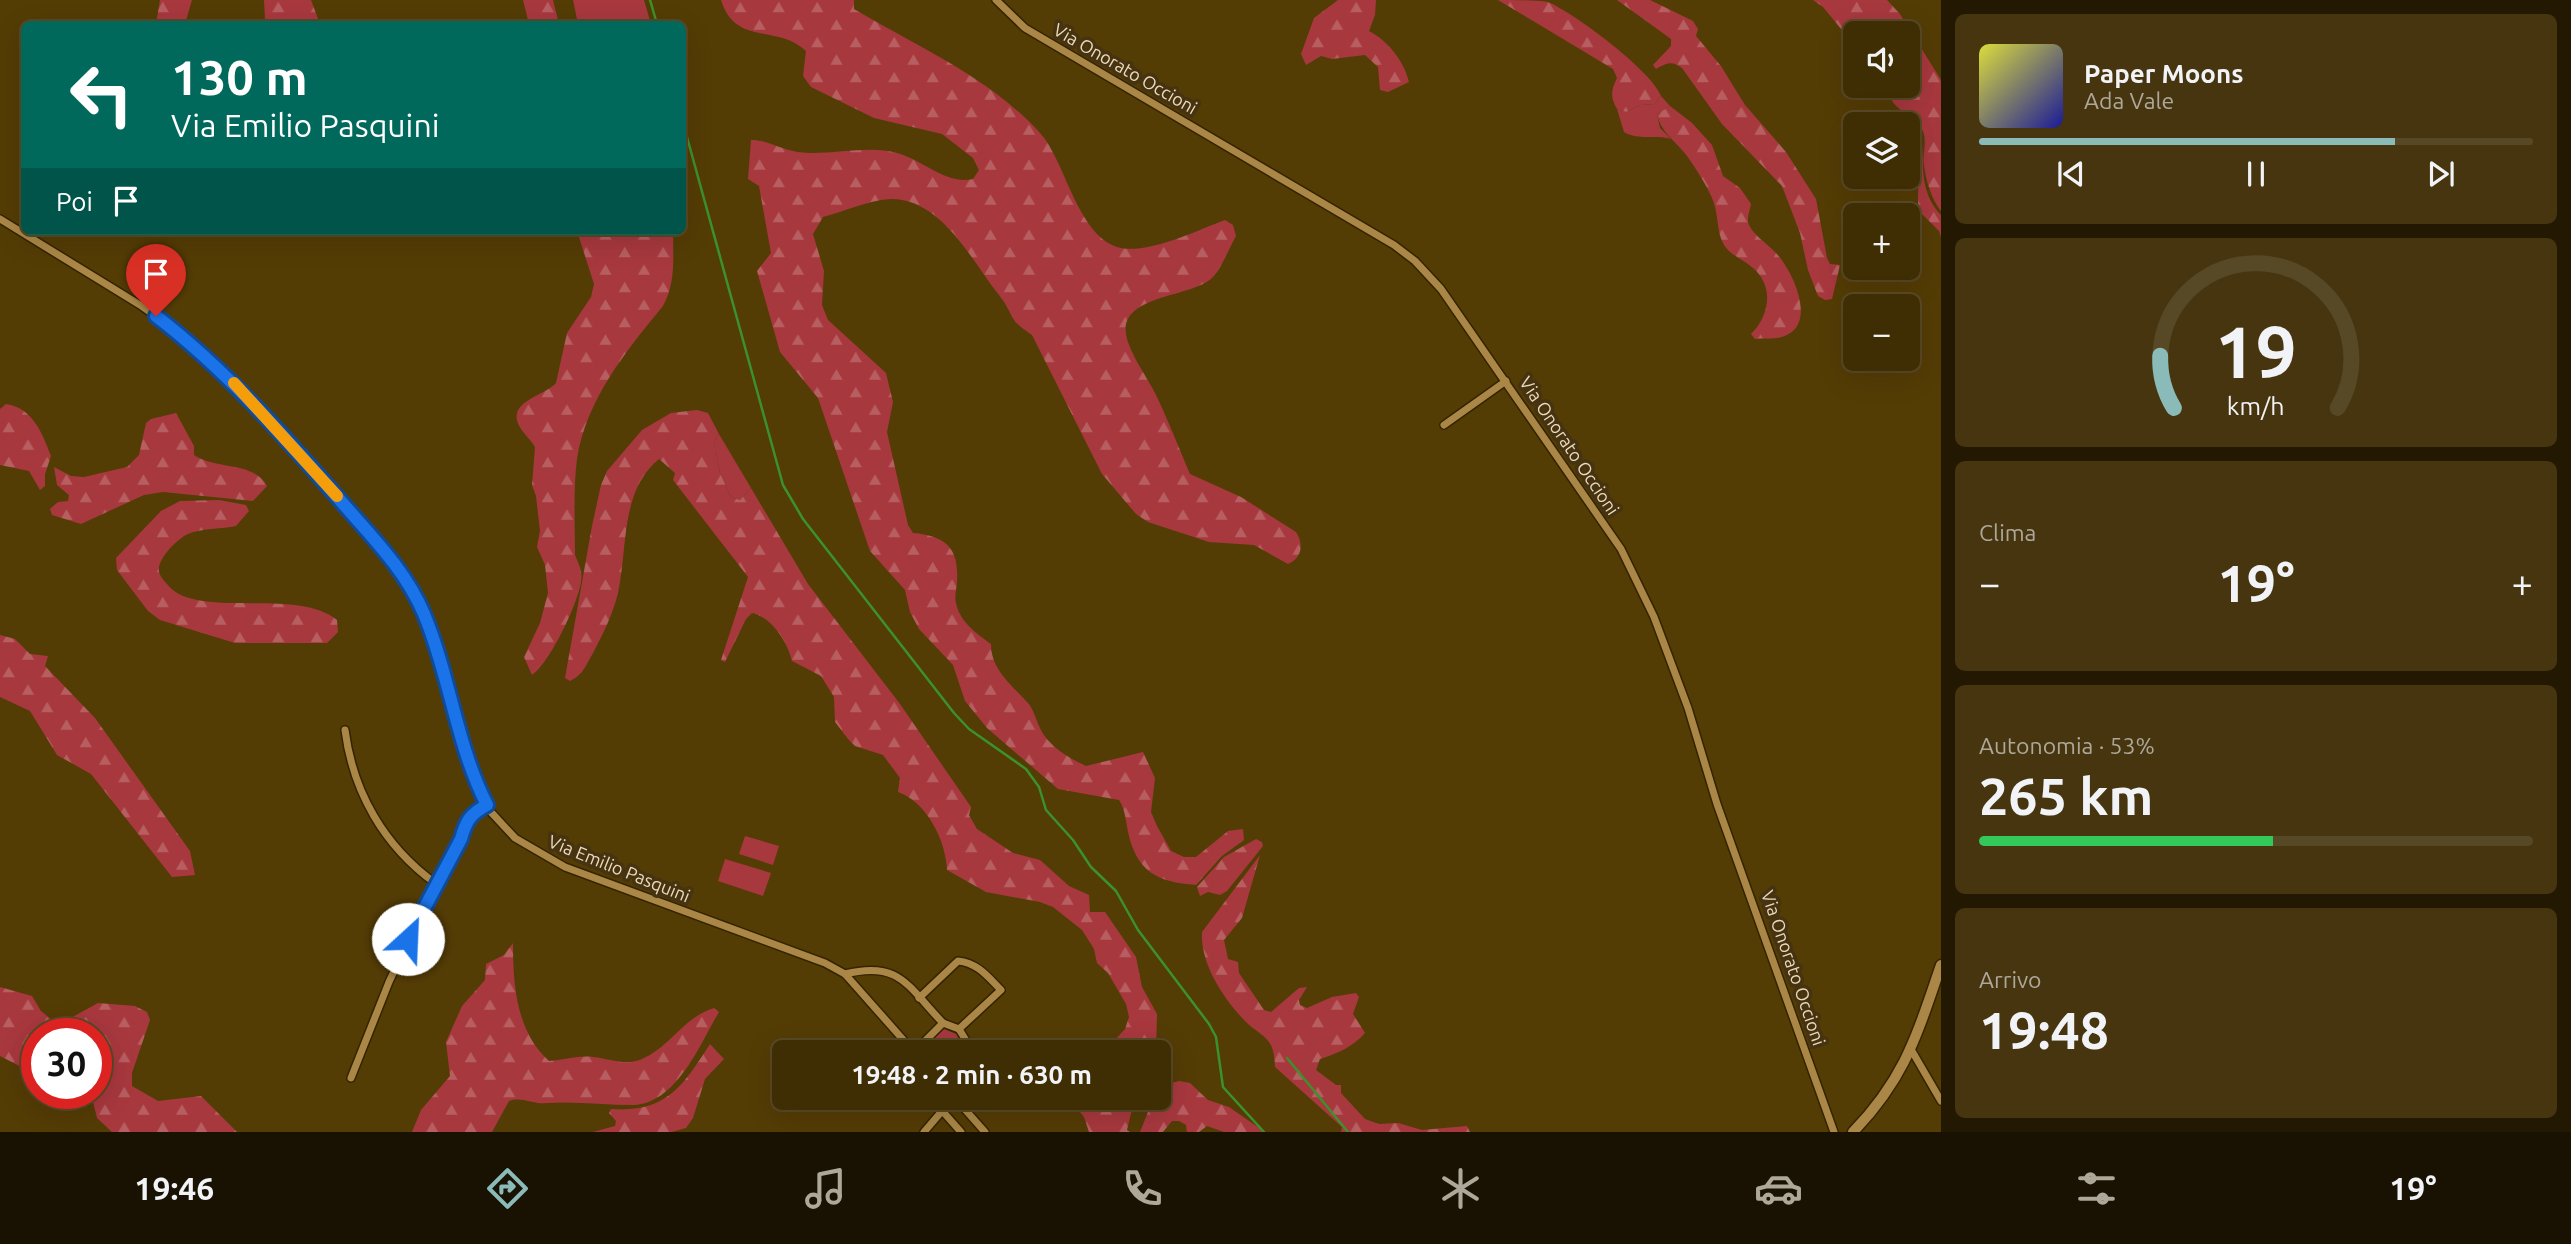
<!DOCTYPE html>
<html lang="it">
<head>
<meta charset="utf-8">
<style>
  :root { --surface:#3f2d04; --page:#46350e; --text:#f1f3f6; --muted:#ada89a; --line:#584926; --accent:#8bbbb9 }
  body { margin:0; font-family:Ubuntu,sans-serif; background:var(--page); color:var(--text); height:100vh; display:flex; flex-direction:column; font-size:26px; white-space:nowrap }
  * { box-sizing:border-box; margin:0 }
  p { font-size:23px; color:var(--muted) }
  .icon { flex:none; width:38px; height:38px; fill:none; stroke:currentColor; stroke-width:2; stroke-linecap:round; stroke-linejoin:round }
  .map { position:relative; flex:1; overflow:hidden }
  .panel { display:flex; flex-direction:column; gap:14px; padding:14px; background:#231902; width:630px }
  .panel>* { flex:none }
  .top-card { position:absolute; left:21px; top:21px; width:665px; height:214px; border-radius:10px; box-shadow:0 7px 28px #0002,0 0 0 2px var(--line); background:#00695c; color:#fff; overflow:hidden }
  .tools { position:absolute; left:1843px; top:21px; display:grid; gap:14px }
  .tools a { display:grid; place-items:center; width:77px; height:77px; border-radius:10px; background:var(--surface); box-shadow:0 7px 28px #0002,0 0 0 2px var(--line); font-size:35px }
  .speed { position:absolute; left:21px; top:1018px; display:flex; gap:14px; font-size:35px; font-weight:700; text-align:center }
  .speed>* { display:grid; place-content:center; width:91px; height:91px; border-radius:50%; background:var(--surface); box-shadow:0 7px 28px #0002,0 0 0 2px var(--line); line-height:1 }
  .speed .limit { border:10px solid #d22; background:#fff; color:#111 }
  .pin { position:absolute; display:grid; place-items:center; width:60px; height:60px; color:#fff; margin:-72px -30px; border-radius:50% 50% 50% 0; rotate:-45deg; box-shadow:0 0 7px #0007 }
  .pin .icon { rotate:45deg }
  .me { position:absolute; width:77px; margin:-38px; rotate:25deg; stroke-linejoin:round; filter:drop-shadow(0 0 5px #0008) }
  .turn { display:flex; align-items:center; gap:24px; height:147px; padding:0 35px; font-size:32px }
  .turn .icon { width:91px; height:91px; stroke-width:2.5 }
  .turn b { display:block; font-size:49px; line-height:60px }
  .then { display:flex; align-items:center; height:66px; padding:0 35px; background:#0003; gap:14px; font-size:26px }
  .big { font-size:52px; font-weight:700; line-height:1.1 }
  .panel .tile { flex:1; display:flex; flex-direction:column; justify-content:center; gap:10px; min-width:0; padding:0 24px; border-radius:10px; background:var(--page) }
  .panel .dial { align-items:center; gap:0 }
  .dial svg { height:182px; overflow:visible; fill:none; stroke:var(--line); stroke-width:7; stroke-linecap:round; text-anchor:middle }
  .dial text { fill:var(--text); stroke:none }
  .song { display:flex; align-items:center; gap:21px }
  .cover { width:84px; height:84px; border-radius:10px; background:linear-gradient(135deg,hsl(60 70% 55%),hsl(240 70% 35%)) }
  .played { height:7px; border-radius:4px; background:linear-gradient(90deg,var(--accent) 75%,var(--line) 75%) }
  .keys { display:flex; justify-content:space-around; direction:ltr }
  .heat { display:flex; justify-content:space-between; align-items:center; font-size:38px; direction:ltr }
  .charge { height:10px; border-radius:5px; background:linear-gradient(90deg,#34c759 53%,var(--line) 0) }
  .trip { position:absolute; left:772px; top:1040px; width:399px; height:70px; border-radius:10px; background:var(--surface); box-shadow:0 7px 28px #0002,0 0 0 2px var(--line); font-weight:700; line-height:70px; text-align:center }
  .dock { display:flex; height:112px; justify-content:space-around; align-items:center; background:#191202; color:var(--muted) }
  .dock .icon { width:49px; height:49px }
  .dock .on { color:var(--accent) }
  .dock b { font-size:32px; color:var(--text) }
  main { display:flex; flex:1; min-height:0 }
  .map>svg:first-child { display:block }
</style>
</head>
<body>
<main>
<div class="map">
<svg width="1941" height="1132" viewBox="0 0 1941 1132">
  <defs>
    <pattern id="forest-firs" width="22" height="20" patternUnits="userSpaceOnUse" patternTransform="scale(1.75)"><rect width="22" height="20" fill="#a7383e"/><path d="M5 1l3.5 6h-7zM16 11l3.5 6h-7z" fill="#b75e61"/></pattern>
    <pattern id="park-tufts" width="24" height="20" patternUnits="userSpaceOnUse" patternTransform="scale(1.75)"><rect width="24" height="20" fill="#a7383e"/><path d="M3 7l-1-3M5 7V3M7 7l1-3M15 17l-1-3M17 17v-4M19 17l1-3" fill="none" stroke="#b75e61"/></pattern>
  </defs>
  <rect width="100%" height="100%" fill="#543c05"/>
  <g fill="#a7383e">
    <path d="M 573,0 L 644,0 L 651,24 L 578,24 Z"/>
    <path d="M 1661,96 L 1670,106 L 1657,114 L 1660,128 L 1671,139 C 1655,134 1639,141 1624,132 L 1617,109 L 1626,112 L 1640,105 L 1655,104 Z"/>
    <path d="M 719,434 L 751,488 L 740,500 L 731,497 L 720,473 L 714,442 Z"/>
    <path d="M 745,836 L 779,846 L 773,865 L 739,854 Z"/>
    <path d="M 725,859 L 771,873 L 763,896 L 718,881 Z"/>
  </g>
  <g fill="url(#forest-firs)">
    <path d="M 160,0 L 192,0 L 185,24 L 156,24 Z"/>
    <path d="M 264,0 L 311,0 L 320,24 L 268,24 L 265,19 Z"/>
    <path d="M 523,0 L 553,0 L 559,24 L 529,24 Z"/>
    <path d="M 721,0 L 854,0 L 854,9 C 918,47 989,77 1040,133 C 1065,160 1077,234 1117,247 C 1145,256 1198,230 1225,220 L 1233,225 L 1236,236 C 1229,248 1222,268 1212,278 C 1190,299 1111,294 1128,342 C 1134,360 1147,377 1156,395 C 1168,420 1179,448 1190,474 L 1241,497 L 1296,532 C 1304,544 1302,558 1288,564 L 1254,545 L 1209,542 L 1148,522 L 1136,514 L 1102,474 L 1032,335 C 1006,318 1016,317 999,295 C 971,260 942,199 891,199 C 869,200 843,212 823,217 L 813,234 L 824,271 L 822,305 L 828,320 L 886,373 L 893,402 L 887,432 L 908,525 L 913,533 C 946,536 959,548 957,581 C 957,587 954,597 956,603 C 960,622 976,633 991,644 C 991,670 1012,685 1028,703 C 1034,710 1036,720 1040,728 C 1048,746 1069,758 1086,766 L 1143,752 L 1155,778 L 1151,812 L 1157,826 L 1171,851 L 1184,857 L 1196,857 L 1228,831 L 1243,829 L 1244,840 L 1222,856 L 1196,885 C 1157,882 1137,872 1128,832 C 1126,821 1125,809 1119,800 L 1058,789 L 987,728 L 965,701 L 953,665 L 919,629 L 910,612 L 905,590 L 870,551 L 818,398 L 780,352 L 757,271 L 771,253 L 759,186 L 748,179 L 751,140 C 767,140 778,148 793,151 C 823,158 865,144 897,153 C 923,160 946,185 973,179 L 979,170 L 973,158 L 942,134 L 874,118 L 811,87 L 803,76 L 806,51 C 776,23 736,47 721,0 Z"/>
    <path d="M 1338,0 L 1376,0 L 1375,15 L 1369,31 C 1388,41 1404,61 1409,82 L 1388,92 L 1380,90 L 1378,67 L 1365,55 L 1332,59 L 1321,56 L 1306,65 L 1301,54 L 1314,18 Z"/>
    <path d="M 1498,0 C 1513,0 1535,0 1548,2 C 1574,13 1651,70 1661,96 L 1655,104 L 1640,105 L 1626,112 L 1617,109 C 1610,97 1611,90 1617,78 L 1613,69 Z"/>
    <path d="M 1617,0 L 1650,0 L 1693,21 L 1698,29 L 1696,36 L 1721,66 L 1745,105 L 1786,152 L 1816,199 L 1827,258 L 1830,264 L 1840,265 L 1832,299 L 1825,300 L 1818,296 L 1808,270 L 1800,233 L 1782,186 L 1722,124 L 1682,68 C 1672,60 1666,63 1656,69 L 1653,65 L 1671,46 L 1671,39 Z"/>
    <path d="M 1813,0 L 1887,0 L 1900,14 L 1941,80 L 1941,211 C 1932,200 1926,181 1924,166 C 1922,153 1928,141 1922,129 C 1915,112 1895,117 1885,86 L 1908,86 L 1908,33 L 1855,33 L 1855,46 L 1823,7 Z"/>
    <path d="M 1670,106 L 1692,123 L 1712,145 L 1723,176 L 1740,188 L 1751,204 C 1750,211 1746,218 1749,225 C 1754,236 1768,244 1776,253 C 1794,272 1821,331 1777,338 C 1770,339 1762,338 1755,339 L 1751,334 C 1769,316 1775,287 1753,268 C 1743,259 1731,256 1724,245 C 1716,232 1719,212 1712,198 C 1706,184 1696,169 1687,156 C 1676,141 1661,133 1657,114 Z"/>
    <path d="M 1893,114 C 1900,119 1911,124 1917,130 C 1930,145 1912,184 1941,215 L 1941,237 L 1939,231 L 1919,211 C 1917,200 1919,189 1918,178 C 1916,159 1908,143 1908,124 L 1899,124 Z"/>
    <path d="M 577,231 L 673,231 C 673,258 676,282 663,306 C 626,351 586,400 577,459 C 573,490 575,524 575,555 C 579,565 583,571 581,582 C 578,603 550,663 532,675 L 524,657 L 540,623 L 548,593 L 545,565 L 537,547 L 540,531 L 536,496 L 532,485 L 535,447 C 531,440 525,435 521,429 C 503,402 545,396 556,383 L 567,333 L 591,297 L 594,284 Z"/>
    <path d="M 6,404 C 33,408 42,433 51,456 L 45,474 L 45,486 L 40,490 L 29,471 L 0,465 L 0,409 Z"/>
    <path d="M 697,410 L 708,413 L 719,434 L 714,442 L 720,473 L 731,497 L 740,500 L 751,488 L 808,584 L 900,704 L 971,807 L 969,815 L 977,829 L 1013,853 L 1040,860 L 1069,886 L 1089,895 L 1090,912 L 1105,912 L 1136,957 L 1142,987 L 1157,1014 L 1156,1052 L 1104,1052 L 1125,1029 L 1129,1017 L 1126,1004 L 1108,973 L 1097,963 L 1094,949 L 1082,930 L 1053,907 L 1040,902 L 986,892 L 947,870 C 946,841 927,802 898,792 L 900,778 L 883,755 L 855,746 L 848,739 L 835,722 L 834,697 L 821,676 L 792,661 C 788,643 772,617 752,613 L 746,619 L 725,662 L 721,660 L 748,577 L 673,480 L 675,473 L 659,459 C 620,491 628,546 618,593 C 613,614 603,634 593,653 C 586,665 583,675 570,681 L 565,678 L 592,526 L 601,485 L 607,471 L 642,430 L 671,413 Z"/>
    <path d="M 176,413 L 194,446 L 194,455 C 215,470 254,461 267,486 L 253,501 L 163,492 L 144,495 L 81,524 L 52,515 L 50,509 L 58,502 L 68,501 L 69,495 L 57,485 L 54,467 L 71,476 L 84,477 L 127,467 L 139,455 L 146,423 L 151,419 Z"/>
    <path d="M 219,500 L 246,505 L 249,511 L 236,526 C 222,529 202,528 188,534 C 178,538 157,559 159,571 C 159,575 164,581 167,584 C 194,621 296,586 337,620 L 338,632 L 327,643 L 235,643 L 160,620 L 148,611 L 117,570 L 116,558 L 161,511 L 180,501 Z"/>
    <path d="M 0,635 L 15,639 L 30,654 L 48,656 L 45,666 L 95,718 L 190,851 L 195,875 L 172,877 L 91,774 L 57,755 L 30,711 L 0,697 Z"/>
    <path d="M 1256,839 L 1262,842 L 1263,846 L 1227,891 L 1220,895 L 1208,892 L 1200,896 L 1197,887 L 1224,857 Z"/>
    <path d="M 1260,855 L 1242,918 L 1224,940 L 1228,959 L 1238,962 L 1239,973 L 1264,1010 L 1271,1012 L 1299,988 L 1307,987 L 1299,1000 L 1300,1005 L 1307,1008 L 1332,997 L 1356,993 L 1359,997 L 1353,1014 L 1365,1033 C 1353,1047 1336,1054 1320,1059 L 1316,1070 L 1336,1085 L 1341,1085 L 1341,1093 L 1365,1119 L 1379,1124 L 1398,1123 L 1422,1130 L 1467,1126 L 1470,1132 L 1341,1132 L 1342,1127 L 1275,1067 C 1274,1035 1263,1039 1244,1020 C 1223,998 1200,963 1202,932 Z"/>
    <path d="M 513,943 C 513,985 516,1031 549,1061 C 563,1060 580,1055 593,1057 C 610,1059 626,1066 642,1059 C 670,1047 684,1017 714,1008 L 719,1012 C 700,1044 677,1103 634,1105 C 604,1105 576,1101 547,1103 C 534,1105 522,1096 509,1101 L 492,1132 L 412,1132 L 421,1110 L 450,1076 L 446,1042 L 462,1006 L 485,980 L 486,964 L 504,955 Z"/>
    <path d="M 0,987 L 32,996 L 41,1011 L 58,1025 L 98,1003 L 135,1006 L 147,1012 L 150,1020 L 132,1073 L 132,1086 L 158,1101 L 201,1096 L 237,1132 L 112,1132 L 97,1118 L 91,1094 L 96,1094 L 96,1034 L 37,1034 L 37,1075 L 0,1056 Z"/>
    <path d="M 710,1044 L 724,1059 L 705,1079 L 693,1118 L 686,1128 L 672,1132 L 593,1132 L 615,1126 L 616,1121 L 609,1113 L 611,1109 C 666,1113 683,1086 710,1044 Z"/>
    <path d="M 1179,1081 L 1190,1083 L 1208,1100 L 1229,1107 L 1265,1132 L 1224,1132 L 1207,1126 L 1199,1132 L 1187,1132 L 1186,1125 L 1179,1121 L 1172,1121 L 1163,1132 L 1140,1132 L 1154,1097 L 1158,1097 L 1160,1086 Z"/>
    <path d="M 1068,1097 L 1135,1097 L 1127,1130 L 1130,1132 L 1089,1132 L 1084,1117 Z"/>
  </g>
  <path fill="url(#park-tufts)" d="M 944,1029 L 956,1034 L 967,1052 L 923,1052 L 921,1050 Z"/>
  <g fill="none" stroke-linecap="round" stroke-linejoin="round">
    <g stroke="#3b912c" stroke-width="2.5">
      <path d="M 650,0 L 657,24"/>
      <path d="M 682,119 L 783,485 L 803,519 L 954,713 L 969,729 L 1026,769 L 1039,787 L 1046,810 L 1073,840 L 1091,867 L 1116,891 L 1138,930 L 1209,1024 L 1216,1037 L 1223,1087 L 1264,1132"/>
      <path d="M 1287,1058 L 1348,1132"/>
    </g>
    <defs>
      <g id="minor">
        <path d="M 996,0 L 1025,28 L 1394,245 L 1415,261 L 1441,289 L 1621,549 L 1654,617 L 1688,708 L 1717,804 L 1834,1132"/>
        <path d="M 0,219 L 140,305 L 172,328 L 234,383 L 386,553 L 411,589 L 429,627 L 470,769 L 490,811 L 515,838 L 565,867 L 825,963 L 845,974 L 914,1052"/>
        <path d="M 1444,425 L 1506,381"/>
        <path d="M 345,730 C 353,792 384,846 435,883"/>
        <path d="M 845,974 C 900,960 908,987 943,1023 L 914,1052"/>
        <path d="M 919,998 L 958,961 C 978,963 988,977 1001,990 L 959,1029"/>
        <path d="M 943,1023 L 959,1029 L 973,1052"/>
        <path d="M 1912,1051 L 1941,1101"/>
        <path d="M 351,1078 L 389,982 L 435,883 L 461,839 L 471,814 L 487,805"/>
        <path d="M 930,1097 L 961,1132"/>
        <path d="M 954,1097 L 985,1132"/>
        <path d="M 924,1132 L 954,1097"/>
      </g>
      <path id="tertiary" d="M 1853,1132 C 1906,1077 1917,1034 1941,965"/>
    </defs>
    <use href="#minor" stroke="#352401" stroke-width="10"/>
    <use href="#tertiary" stroke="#352401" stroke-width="13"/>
    <use href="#minor" stroke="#aa8747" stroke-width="7"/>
    <use href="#tertiary" stroke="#aa8747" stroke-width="10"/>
  </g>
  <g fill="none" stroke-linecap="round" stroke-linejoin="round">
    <defs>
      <path id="route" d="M 156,316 C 225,369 282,434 339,499 C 370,535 405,569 424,614 C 450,676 456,744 487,805 C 470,814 466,821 461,839 L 408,939"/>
    </defs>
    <use href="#route" stroke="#114b97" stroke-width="18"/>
    <use href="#route" stroke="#1a73e8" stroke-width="12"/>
    <path stroke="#f59e0b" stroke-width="12" d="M 234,383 L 337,496"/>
  </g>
  <g text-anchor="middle" stroke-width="7" stroke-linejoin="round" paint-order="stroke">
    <g font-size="18" fill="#ecdabb" stroke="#453311">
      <text transform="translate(1125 69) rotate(30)" y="6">Via Onorato Occioni</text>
      <text transform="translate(1569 446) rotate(56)" y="6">Via Onorato Occioni</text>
      <text transform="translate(619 869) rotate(22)" y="6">Via Emilio Pasquini</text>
      <text transform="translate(1793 968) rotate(71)" y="6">Via Onorato Occioni</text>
    </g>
  </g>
</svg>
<div class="tools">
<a><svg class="icon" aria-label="sound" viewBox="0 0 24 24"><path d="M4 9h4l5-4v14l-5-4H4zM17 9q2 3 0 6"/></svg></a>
<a><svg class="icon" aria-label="layers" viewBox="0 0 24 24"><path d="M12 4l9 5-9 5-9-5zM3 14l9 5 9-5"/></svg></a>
<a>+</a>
<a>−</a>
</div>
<div class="speed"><div class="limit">30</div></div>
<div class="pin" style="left:156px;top:316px;background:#d93025"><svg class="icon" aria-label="arrive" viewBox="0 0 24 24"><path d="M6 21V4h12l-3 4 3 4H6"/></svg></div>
<svg class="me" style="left:408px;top:939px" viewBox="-20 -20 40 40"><circle r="19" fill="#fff"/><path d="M0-13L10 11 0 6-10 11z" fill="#1a73e8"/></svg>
<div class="trip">19:48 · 2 min · 630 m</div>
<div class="top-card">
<div class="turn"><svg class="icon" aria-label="left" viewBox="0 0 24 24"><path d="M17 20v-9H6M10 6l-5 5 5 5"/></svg><div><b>130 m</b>Via Emilio Pasquini</div></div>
<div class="then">Poi<svg class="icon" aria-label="arrive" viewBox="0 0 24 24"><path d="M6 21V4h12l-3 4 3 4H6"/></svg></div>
</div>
</div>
<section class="panel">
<div class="tile">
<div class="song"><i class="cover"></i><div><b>Paper Moons</b><p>Ada Vale</p></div></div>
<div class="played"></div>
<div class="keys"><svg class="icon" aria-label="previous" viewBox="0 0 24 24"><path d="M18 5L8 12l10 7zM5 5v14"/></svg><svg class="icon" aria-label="pause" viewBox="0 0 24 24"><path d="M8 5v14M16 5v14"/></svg><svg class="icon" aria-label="next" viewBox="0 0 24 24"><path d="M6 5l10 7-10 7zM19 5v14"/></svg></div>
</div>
<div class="tile dial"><svg viewBox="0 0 100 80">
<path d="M14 69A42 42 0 1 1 86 69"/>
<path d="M14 69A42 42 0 0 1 8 46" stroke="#8bbbb9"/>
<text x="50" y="56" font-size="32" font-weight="700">19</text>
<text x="50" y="72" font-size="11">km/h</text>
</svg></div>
<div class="tile"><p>Clima</p>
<div class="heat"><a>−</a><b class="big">19°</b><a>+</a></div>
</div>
<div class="tile"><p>Autonomia · 53%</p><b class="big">265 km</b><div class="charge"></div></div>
<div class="tile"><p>Arrivo</p><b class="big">19:48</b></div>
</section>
</main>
<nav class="dock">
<b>19:46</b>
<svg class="icon on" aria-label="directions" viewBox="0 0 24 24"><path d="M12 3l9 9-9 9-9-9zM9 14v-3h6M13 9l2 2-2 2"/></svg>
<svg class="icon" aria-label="music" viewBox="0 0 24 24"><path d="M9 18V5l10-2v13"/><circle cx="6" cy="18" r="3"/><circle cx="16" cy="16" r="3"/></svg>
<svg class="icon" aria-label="phone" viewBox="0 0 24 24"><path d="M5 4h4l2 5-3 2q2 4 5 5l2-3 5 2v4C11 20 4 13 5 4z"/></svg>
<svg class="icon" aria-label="climate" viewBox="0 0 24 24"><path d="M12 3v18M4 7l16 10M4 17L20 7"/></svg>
<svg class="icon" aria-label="car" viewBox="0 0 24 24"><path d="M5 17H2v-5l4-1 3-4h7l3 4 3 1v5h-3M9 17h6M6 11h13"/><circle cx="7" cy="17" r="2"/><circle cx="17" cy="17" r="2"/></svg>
<svg class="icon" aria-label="filters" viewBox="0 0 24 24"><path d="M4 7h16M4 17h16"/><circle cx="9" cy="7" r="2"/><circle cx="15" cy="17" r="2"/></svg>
<b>19°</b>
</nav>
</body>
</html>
